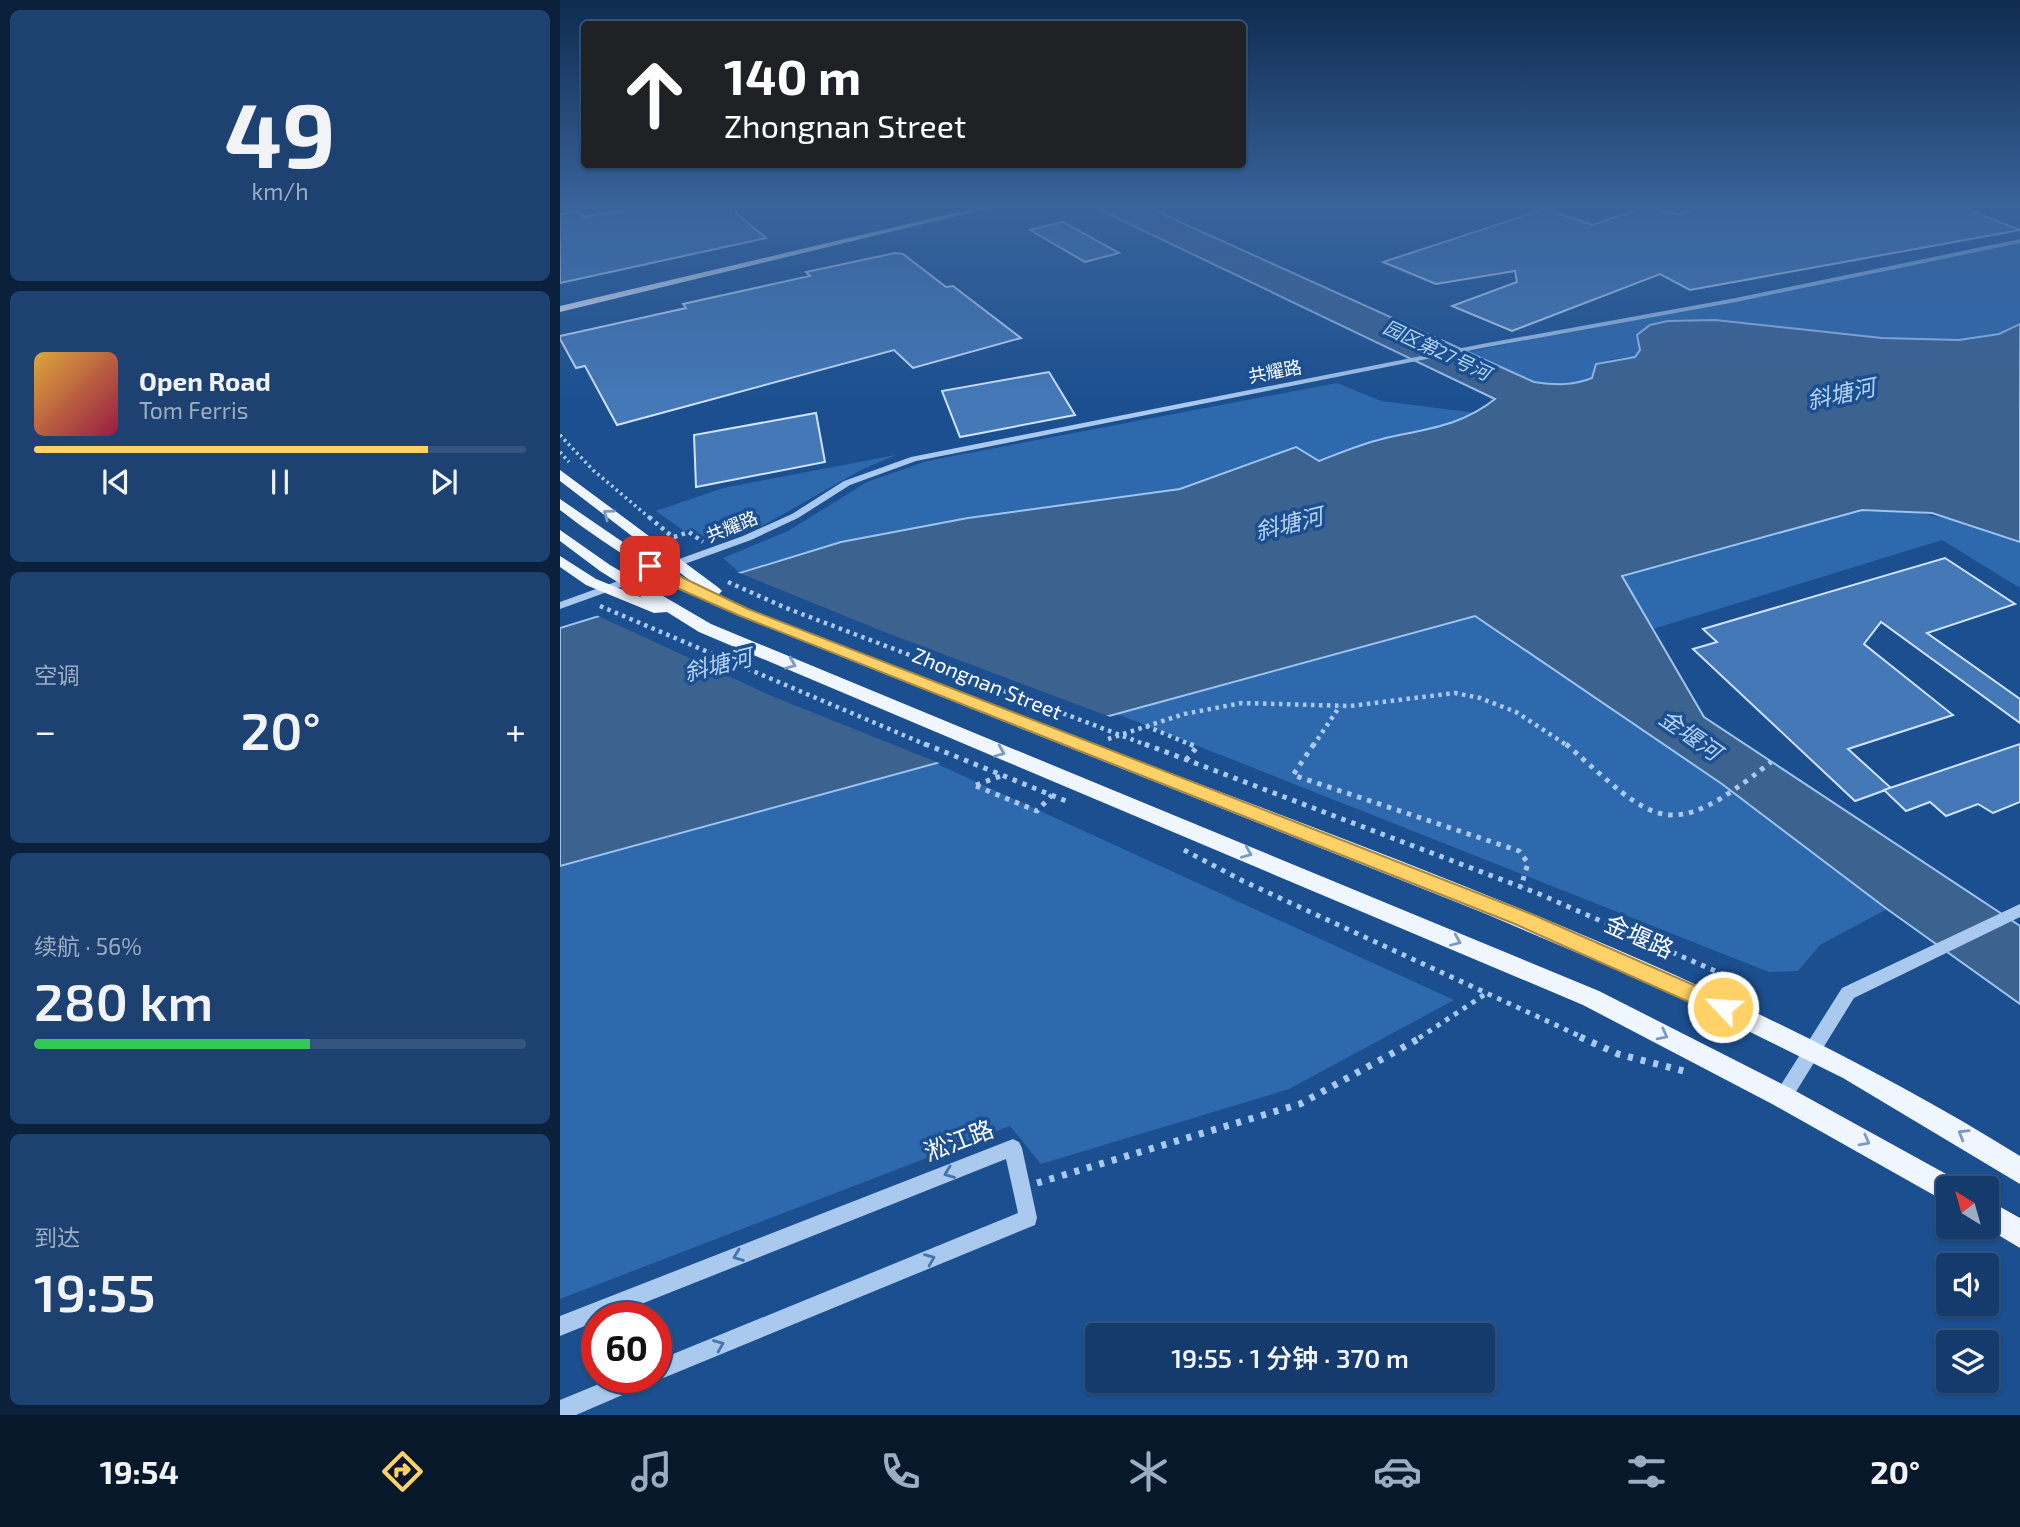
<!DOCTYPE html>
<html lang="zh">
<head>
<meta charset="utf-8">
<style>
  :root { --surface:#143b6b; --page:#1d4271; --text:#f1f3f6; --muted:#9dadc1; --line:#33557e; --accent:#ffd166 }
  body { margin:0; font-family:"Exo 2","Noto Sans SC",sans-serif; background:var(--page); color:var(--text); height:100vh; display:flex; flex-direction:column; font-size:26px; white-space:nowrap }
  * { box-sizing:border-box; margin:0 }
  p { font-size:23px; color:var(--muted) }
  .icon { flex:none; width:38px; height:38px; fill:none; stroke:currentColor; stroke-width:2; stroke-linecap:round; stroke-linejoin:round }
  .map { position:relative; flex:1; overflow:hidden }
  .drawer { display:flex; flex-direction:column; gap:10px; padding:10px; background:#0b203b; width:560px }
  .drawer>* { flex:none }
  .hud { position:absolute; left:21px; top:21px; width:665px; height:147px; border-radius:7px; box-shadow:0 2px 5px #0004,0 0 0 2px var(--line); background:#202124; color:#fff; overflow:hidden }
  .needle { width:46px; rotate:323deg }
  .buttons { position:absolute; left:1376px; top:1176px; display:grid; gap:14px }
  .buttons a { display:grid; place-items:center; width:63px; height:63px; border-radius:7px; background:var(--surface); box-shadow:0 2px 5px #0004,0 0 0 2px var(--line); font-size:35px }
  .speed { position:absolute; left:21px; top:1302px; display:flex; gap:14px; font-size:35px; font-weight:700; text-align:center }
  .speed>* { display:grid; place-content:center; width:91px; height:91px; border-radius:50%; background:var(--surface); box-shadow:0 2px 5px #0004,0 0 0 2px var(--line); line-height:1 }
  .speed .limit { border:10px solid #d22; background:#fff; color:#111 }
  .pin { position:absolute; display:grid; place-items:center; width:60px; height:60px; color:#fff; margin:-30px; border-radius:14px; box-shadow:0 4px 10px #0006 }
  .me { position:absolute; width:77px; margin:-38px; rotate:295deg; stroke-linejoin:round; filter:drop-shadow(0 0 5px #0008) }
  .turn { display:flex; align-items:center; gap:24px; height:147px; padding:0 28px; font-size:32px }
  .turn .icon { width:91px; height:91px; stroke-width:2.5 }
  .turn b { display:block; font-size:49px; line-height:60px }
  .big { font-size:52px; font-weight:600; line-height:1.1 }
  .drawer .widget { flex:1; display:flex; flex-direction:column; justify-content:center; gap:10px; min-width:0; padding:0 24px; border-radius:10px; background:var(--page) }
  .drawer .dial { align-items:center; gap:0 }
  .dial b { font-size:91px; line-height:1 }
  .song { display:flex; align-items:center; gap:21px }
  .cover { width:84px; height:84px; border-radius:10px; background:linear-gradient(135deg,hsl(40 70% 55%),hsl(340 70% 35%)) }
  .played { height:7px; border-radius:4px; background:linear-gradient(90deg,var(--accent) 80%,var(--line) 80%) }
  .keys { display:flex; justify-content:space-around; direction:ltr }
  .heat { display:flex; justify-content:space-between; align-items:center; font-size:38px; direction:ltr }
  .charge { height:10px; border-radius:5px; background:linear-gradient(90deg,#34c759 56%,var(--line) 0) }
  .trip { position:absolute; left:525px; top:1323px; width:410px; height:70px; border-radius:7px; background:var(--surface); box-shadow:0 2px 5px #0004,0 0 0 2px var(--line); font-weight:600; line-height:70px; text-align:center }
  .dock { display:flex; height:112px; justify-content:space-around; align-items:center; background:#08182b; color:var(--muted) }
  .dock .icon { width:49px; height:49px }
  .dock .current { color:var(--accent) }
  .dock b { font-size:32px; color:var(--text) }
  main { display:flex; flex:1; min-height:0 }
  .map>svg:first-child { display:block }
</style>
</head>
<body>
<main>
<section class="drawer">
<div class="widget dial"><b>49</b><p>km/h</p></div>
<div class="widget">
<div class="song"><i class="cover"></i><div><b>Open Road</b><p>Tom Ferris</p></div></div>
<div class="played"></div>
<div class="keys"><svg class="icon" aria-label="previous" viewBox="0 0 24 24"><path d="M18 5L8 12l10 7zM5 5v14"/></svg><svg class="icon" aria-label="pause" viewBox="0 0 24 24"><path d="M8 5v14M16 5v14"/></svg><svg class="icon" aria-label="next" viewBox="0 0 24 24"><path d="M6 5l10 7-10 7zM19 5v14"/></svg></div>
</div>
<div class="widget"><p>空调</p>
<div class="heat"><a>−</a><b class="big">20°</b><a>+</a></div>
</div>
<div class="widget"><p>续航 · 56%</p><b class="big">280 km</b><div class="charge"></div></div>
<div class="widget"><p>到达</p><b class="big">19:55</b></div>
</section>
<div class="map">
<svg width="1460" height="1415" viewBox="0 0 1460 1415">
  <rect width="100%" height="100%" fill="#1b4f8f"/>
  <g fill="#2e69ad">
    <path d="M 1460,241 L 1460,324 C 1408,363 1224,324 1156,320 C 1140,319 1124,321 1108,321 L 1075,357 L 1050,359 C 1044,365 1038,374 1030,378 C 991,401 942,368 907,352 Z"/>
    <path d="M 777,383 L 821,401 L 917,413 L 873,430 L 820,439 L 759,461 L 735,447 L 620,489 L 408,518 L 281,542 L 179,572 L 163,558 L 228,531 L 307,482 L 367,461 Z"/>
    <path d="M 336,455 L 301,470 L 204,525 L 152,542 L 132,528 L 124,531 L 96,511 L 163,488 Z"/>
    <path d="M 1341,509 L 1407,523 L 1460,542 L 1460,588 L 1382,540 L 1093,629 L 1062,575 L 1302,510 Z"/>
    <path d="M 915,616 L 1162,784 L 1327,909 L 1260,945 L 1238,971 L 1209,972 L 557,714 Z"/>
    <path d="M 375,763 L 894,1000 L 729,1089 L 481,1164 L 450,1126 L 0,1299 L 0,865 Z"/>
  </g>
  <path fill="#3c6290" stroke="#9cc4f0" stroke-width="2" d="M 534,207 L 587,207 L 974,382 C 995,385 1012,386 1032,378 L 1036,364 L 1075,357 L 1080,350 L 1077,335 L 1090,325 L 1108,321 L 1155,320 L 1322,338 L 1399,340 L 1439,334 L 1460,324 L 1460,542 L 1372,513 L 1302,510 L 1062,576 L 1144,717 L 1460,926 L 1460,1004 L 1327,909 L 1162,784 L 915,616 L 0,866 L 0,628 L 281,542 L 408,518 L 620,489 L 736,447 L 759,461 C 780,453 801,444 822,439 C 864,429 900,427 935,399 Z"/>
  <path fill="#1b4f8f" d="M 172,570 L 327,633 L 553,718 L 384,765 L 214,697 L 34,614 Z"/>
  <g fill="#4478b7" stroke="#cfe3fa" stroke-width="2">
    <path d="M 80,207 L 176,207 L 176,213 L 206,238 L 0,283 L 0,214 L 18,211 L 24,217 Z"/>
    <path d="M 1083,207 L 1119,214 L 1139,207 L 1401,207 L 1460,230 L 1130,290 L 1100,274 L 952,331 L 892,306 L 957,282 L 955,271 L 876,284 L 823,262 L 985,209 L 1033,225 Z"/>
    <path d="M 503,222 L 559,253 L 525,262 L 470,230 Z"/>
    <path d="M 335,253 L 343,254 L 386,287 L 393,286 L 461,338 L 353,368 L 334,350 L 57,425 L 25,366 L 16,368 L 0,339 L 0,336 L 126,308 L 123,304 L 250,276 L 246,272 Z"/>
    <path d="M 489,372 L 515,415 L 400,437 L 382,391 Z"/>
    <path d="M 256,413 L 265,462 L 136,487 L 134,435 Z"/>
    <path d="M 1385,558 L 1455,604 L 1367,633 L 1460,699 L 1460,723 L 1321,622 L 1304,644 L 1393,715 L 1288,749 L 1331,788 L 1295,801 L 1133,649 L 1157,642 L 1143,629 Z"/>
    <path d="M 1460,744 L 1460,802 L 1433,813 L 1418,804 L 1386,816 L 1370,802 L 1346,811 L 1324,790 Z"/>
  </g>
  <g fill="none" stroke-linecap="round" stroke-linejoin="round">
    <g stroke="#a9c9ee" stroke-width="3.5" stroke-dasharray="2.5 3.5" stroke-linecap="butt">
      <path d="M 0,435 L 33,470 L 91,519"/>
      <path d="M 0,452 L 9,462"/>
    </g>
    <g stroke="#a9c9ee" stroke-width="4.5" stroke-dasharray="3.5 4.5" stroke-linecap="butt">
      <path d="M 89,517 L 115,539"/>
      <path d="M 114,537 L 129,532 L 143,542"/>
      <path d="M 168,582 L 226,608 L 589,746"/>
      <path d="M 40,606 L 369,746"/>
      <path d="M 586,726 L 634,746"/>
      <path d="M 548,739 L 624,714 L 682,703 L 790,706 L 895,693 L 920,698 L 956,712 L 1008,746"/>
      <path d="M 753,746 L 780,706"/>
    </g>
    <g stroke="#a9c9ee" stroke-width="5" stroke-dasharray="4.5 6" stroke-linecap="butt">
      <path d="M 365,744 L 506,801"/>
      <path d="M 585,744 L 977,893 L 1162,974 L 1189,997"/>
      <path d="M 754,744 L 733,775 L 959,851 L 968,863 L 961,887"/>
      <path d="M 1006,744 C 1097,824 1107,845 1211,762"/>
      <path d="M 626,760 L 637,747 L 630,744"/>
      <path d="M 416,785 L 444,775"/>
      <path d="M 416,786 L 477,811 L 492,795"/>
      <path d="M 624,850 L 683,881 L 1024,1038"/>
      <path d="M 859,1038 L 927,993"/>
    </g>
    <g stroke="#a9c9ee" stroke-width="7" stroke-dasharray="5 8" stroke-linecap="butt">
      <path d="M 1020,1037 L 1058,1054 L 1124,1071"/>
      <path d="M 477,1183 L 740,1104 L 862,1037"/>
    </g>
    <g fill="#a9c9ee" fill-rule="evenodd">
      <path d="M 1460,239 L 1460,243 L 1176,302 L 922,348 L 356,461 L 290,485 L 238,518 L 191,540 L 0,609 L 0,602 L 183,536 L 232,514 L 284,481 L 351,457 L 922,344 L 1176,298 Z"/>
      <path d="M 1460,904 L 1460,917 L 1294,998 L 1229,1103 L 1223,1105 L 1217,1103 L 1214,1097 L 1217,1091 L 1282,988 Z"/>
      <path d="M 453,1139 L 459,1142 L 462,1148 L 477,1218 L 475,1225 L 96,1381 L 91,1379 L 88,1384 L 16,1415 L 0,1415 L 0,1400 L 56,1377 L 96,1377 L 96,1361 L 458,1213 L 446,1159 L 46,1318 L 37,1318 L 37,1321 L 0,1336 L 0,1316 Z"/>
    </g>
    <g fill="#f0f6ff" fill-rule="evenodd">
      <path d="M 420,207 L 433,207 L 0,312 L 0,306 Z"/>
      <path d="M 0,470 L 159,588 L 162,591 L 158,595 C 248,637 344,670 436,706 C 783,842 1142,959 1460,1156 L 1460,1184 L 1283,1078 L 1107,991 L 926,914 L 177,615 C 114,587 55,553 0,510 L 0,499 L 70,547 L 132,582 L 0,481 Z"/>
      <path d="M 0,530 L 50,565 L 151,624 L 1039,991 L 1232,1089 L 1397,1180 L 1401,1188 L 1388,1188 L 1388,1202 L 1379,1198 L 1214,1105 L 1023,1005 L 139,632 L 107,612 L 94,613 L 26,585 L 0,567 L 0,556 L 36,579 L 83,598 L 40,571 L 0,541 Z"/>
      <path d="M 1426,1199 L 1460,1218 L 1460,1248 L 1425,1227 Z"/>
    </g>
  </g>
  <defs><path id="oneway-chevron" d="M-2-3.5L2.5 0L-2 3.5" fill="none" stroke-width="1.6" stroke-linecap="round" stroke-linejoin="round" transform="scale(1.75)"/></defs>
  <g stroke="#7b9ac1">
    <use href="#oneway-chevron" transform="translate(48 514) rotate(-144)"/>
    <use href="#oneway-chevron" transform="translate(231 664) rotate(23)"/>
    <use href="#oneway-chevron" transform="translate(440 752) rotate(23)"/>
    <use href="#oneway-chevron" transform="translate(687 853) rotate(23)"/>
    <use href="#oneway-chevron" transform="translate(896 941) rotate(23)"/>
    <use href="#oneway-chevron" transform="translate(1103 1035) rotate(27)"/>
    <use href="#oneway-chevron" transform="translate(1403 1134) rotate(-149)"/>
    <use href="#oneway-chevron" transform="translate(1305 1141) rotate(28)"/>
  </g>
  <g stroke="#4674ac">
    <use href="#oneway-chevron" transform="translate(389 1173) rotate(159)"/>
    <use href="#oneway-chevron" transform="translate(178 1256) rotate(159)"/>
    <use href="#oneway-chevron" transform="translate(370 1259) rotate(-22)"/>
    <use href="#oneway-chevron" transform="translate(159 1345) rotate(-22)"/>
  </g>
  <linearGradient id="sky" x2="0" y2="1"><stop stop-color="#0f2b4f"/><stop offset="0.51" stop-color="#39639b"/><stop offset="1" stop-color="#39639b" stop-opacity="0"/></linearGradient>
  <rect width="1460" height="405" fill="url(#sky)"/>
  <path fill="#ffd166" stroke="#a68842" stroke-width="2" d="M 90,562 L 188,609 L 969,913 L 1170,1001 L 1173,1007 L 1170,1014 L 1163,1016 L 1156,1014 L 955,924 L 178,615 L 117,588 L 85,569 L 83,566 Z"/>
  <g text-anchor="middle" stroke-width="7" stroke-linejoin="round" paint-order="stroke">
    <g font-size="18" fill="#fff" stroke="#1b4f8f">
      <text transform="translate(715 372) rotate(-11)" y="6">共耀路</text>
      <text transform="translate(172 527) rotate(-22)" y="6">共耀路</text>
    </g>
    <g font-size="19" font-style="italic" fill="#b5d3f5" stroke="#1b4f8f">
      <text transform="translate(877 350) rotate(25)" y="7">园区第27号河</text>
    </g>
    <g font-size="21" fill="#fff" stroke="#1b4f8f">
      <text transform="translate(427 684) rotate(22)" y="7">Zhongnan Street</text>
    </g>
    <g font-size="23" font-style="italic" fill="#b5d3f5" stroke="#1b4f8f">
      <text transform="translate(1281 394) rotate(-12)" y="8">斜塘河</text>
      <text transform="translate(729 524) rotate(-14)" y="8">斜塘河</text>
      <text transform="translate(158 665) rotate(-14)" y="8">斜塘河</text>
      <text transform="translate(1130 735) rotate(35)" y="8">金堰河</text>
    </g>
    <g font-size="24" fill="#fff" stroke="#1b4f8f">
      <text transform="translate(1079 937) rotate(24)" y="8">金堰路</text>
      <text transform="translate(399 1141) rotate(-21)" y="8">淞江路</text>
    </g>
  </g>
</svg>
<div class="buttons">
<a><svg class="needle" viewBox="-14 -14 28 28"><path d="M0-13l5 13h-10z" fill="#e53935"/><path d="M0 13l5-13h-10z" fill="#9dadc1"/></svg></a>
<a><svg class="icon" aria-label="sound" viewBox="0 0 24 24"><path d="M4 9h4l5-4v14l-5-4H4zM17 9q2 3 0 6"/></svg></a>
<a><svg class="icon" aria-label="layers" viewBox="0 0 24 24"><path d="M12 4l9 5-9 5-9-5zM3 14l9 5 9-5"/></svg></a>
</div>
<div class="speed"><div class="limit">60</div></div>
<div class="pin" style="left:90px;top:566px;background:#d93025"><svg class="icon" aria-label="arrive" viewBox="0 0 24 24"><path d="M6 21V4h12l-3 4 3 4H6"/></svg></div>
<svg class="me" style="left:1163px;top:1007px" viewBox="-20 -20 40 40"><circle r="17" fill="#ffd166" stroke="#fff" stroke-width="3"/><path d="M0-11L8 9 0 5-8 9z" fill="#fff"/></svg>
<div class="trip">19:55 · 1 分钟 · 370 m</div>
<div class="hud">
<div class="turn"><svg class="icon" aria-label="ahead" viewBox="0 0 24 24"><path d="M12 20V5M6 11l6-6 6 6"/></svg><div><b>140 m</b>Zhongnan Street</div></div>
</div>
</div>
</main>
<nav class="dock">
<b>19:54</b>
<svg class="icon current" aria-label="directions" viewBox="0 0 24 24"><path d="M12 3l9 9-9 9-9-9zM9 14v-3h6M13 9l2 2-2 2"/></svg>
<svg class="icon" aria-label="music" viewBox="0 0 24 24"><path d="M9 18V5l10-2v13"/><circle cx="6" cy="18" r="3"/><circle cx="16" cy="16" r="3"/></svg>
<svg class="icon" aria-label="phone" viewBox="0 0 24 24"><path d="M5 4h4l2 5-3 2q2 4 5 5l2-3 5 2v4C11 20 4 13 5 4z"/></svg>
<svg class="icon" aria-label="climate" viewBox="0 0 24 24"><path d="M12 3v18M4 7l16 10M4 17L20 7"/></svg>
<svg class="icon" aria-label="car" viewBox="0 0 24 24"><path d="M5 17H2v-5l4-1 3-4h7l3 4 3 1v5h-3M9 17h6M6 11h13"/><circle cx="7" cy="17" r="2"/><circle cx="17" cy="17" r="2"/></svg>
<svg class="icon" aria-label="filters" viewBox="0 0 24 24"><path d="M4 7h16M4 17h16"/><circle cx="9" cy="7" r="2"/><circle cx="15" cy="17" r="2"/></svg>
<b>20°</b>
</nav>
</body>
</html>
